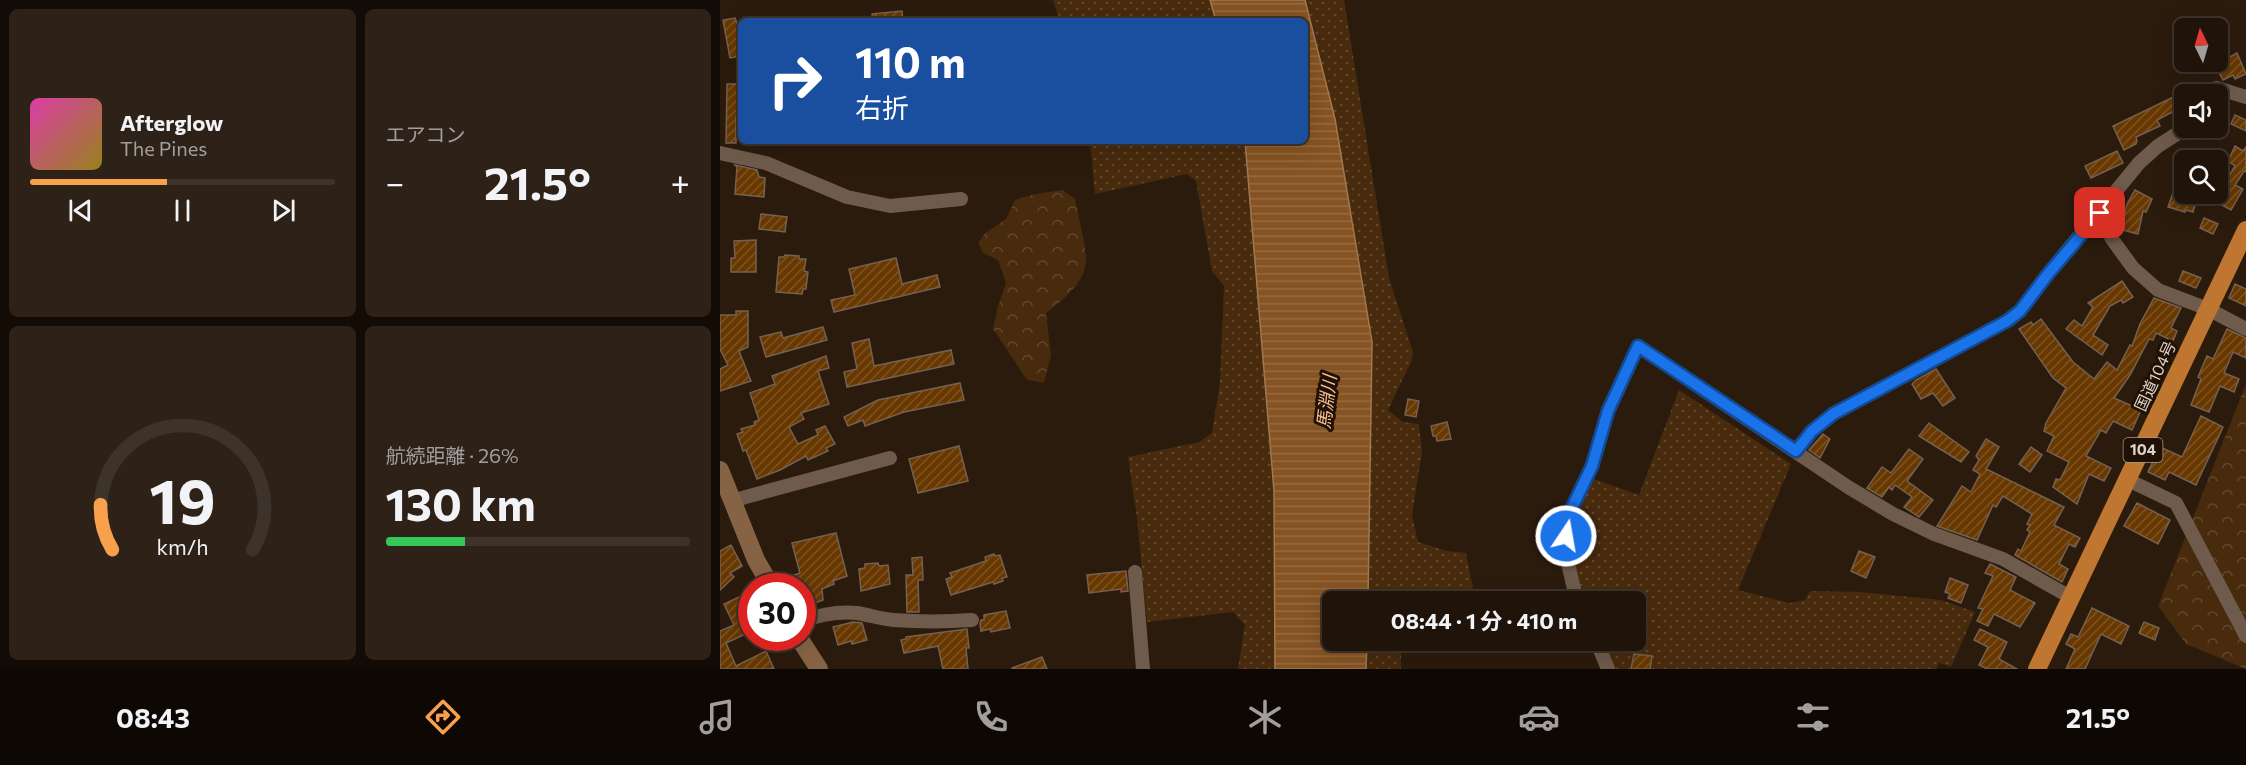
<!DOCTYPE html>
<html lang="ja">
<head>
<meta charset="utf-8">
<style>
  :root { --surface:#20140a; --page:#2d2118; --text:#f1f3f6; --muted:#a29e9c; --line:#3d332b; --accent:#f9a04c }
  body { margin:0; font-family:Commissioner,"Noto Sans JP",sans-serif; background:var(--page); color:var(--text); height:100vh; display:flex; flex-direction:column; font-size:22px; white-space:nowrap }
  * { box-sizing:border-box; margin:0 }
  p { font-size:20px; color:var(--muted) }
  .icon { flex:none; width:33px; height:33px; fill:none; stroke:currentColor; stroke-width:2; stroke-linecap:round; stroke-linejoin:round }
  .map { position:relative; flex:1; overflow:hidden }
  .details { display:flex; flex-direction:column; gap:9px; padding:9px; background:#120b06; width:720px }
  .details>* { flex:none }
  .banner { position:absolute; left:18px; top:18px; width:570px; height:126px; border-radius:9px; box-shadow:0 6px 24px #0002,0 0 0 2px var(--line); background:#1a4fa0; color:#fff; overflow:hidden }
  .needle { width:39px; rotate:355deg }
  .tools { position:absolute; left:1454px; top:18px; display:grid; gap:12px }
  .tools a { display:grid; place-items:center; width:54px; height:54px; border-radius:9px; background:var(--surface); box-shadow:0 6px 24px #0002,0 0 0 2px var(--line); font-size:30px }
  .speed { position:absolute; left:18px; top:573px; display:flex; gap:12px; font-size:30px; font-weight:700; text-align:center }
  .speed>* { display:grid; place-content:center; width:78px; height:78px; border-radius:50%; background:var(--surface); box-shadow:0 6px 24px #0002,0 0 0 2px var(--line); line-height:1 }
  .speed .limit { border:9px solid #d22; background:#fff; color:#111 }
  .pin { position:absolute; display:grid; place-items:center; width:51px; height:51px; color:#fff; margin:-26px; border-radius:12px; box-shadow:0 3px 9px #0006 }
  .me { position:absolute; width:66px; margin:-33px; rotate:12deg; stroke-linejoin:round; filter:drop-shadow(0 0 4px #0008) }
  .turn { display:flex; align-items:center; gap:21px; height:126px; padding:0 18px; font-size:27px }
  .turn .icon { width:78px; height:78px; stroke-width:2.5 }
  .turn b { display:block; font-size:42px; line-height:51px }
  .big { font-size:45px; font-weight:700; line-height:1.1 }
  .details .tile { flex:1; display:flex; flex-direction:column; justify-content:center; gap:9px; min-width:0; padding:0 21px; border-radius:9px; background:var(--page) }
  .details .dial { align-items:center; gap:0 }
  .dial svg { height:156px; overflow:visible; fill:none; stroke:var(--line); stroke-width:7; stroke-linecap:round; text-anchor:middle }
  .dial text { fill:var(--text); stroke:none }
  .song { display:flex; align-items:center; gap:18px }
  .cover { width:72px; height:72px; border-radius:9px; background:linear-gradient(135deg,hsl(320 70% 55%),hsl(50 70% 35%)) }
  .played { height:6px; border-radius:3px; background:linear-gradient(90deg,var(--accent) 45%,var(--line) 45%) }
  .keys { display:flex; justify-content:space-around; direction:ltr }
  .heat { display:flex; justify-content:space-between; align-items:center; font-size:33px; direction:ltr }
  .charge { height:9px; border-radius:4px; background:linear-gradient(90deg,#34c759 26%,var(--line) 0) }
  .details .tiles { flex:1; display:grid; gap:9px; grid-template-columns:repeat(2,1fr) }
  .trip { position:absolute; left:602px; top:591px; width:324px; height:60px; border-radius:9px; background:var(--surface); box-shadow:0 6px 24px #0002,0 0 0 2px var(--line); font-weight:700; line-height:60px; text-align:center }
  .dock { display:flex; height:96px; justify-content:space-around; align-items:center; background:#0d0804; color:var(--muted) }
  .dock .icon { width:42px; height:42px }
  .dock .selected { color:var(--accent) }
  .dock b { font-size:27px; color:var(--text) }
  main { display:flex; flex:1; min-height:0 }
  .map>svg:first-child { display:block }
</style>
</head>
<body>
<main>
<section class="details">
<div class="tiles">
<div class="tile">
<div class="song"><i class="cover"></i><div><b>Afterglow</b><p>The Pines</p></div></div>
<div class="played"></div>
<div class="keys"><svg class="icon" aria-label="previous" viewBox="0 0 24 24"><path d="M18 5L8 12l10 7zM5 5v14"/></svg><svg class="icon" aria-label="pause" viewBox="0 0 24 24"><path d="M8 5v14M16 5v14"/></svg><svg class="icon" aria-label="next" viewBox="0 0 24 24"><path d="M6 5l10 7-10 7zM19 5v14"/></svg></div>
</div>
<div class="tile"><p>エアコン</p>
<div class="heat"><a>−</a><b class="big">21.5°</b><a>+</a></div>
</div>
<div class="tile dial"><svg viewBox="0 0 100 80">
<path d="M14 69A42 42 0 1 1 86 69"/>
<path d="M14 69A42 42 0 0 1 8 46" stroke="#f9a04c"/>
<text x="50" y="56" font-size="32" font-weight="700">19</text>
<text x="50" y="72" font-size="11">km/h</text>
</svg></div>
<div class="tile"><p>航続距離 · 26%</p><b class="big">130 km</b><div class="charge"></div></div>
</div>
</section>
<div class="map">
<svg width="1526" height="669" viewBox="0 0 1526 669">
  <defs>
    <pattern id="green-dots" width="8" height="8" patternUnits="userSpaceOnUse" patternTransform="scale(1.5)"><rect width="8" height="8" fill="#482a0d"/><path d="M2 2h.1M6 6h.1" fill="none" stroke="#62482f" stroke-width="1.8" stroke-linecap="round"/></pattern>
    <pattern id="forest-crowns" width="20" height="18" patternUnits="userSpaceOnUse" patternTransform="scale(1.5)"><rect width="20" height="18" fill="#482a0d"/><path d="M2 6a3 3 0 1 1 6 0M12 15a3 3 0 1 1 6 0" fill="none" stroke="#62482f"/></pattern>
    <pattern id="water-rules" width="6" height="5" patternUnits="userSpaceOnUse" patternTransform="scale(1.5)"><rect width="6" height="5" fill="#865322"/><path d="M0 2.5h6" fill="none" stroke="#976b41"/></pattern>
    <pattern id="building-hatch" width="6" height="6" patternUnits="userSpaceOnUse" patternTransform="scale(1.5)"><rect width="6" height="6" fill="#683800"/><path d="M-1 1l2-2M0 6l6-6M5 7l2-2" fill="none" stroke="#7d5424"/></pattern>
  </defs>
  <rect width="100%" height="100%" fill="#2b1b0d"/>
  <g fill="url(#green-dots)">
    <path d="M 333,0 L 490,0 L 496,21 L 340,21 Z"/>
    <path d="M 585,0 L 624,0 L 669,278 L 693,352 L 691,362 L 668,410 L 683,422 L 699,424 L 702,451 L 692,515 L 698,542 L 727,551 L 746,553 L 755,599 L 745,602 L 648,601 L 652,342 L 615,119 Z"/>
    <path d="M 370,141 L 525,141 L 554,491 L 555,669 L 518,669 L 525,625 L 513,612 L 427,622 L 417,518 L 408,457 L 479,442 L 492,433 L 500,382 L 504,286 L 492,271 L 476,181 L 467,174 L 375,194 Z"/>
    <path d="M 959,390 L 1071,464 L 1018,590 L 1070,603 L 1085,600 L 1090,591 L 1140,592 L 1221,600 L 1255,612 L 1231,667 L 1219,663 L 1216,669 L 893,669 L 883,641 L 915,640 L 915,602 L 864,602 L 852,556 L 853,534 L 856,514 L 871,478 L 919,495 Z"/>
    <path d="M 647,641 L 681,641 L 681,669 L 646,669 Z"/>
  </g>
  <g fill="url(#forest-crowns)">
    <path d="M 343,190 L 355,199 C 358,216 366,244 366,261 C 365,283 342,301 326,313 L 331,355 L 324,383 L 307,380 L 273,329 L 278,306 L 286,283 L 278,260 L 263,253 L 258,243 L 265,233 L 286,219 L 295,200 L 315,194 Z"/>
    <path d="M 1526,384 L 1526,669 L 1466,644 L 1438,606 Z"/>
  </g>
  <path fill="url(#water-rules)" stroke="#a07954" stroke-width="1.5" d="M 490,0 L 585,0 L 615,119 L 652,342 L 648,601 L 612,602 L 612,640 L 647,641 L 646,669 L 555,669 L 554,491 L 525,141 L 585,141 L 585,21 L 496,21 Z"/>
  <g fill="url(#building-hatch)" stroke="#746151" stroke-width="1.5">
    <path d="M 182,11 L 183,21 L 153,21 L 152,14 Z"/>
    <path d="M 15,18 L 18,26 L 21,56 L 10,58 L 3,20 Z"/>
    <path d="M 1517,53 L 1526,74 L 1515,79 L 1513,75 L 1503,80 L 1495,65 Z"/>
    <path d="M 7,84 L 21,84 L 21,116 L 16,116 L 16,143 L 6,143 Z"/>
    <path d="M 1464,92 L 1464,113 L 1457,116 L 1454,111 L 1437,120 L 1440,126 L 1416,137 L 1417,141 L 1416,144 L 1404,150 L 1393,126 Z"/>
    <path d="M 1515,115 L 1526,120 L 1526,131 L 1511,124 Z"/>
    <path d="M 1515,146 L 1523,151 L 1526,147 L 1526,172 L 1524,171 L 1515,185 L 1523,189 L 1511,210 L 1495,201 L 1497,178 L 1505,183 L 1515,166 L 1508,161 Z"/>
    <path d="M 1397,151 L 1403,163 L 1371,178 L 1365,166 Z"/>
    <path d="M 15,165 L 37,170 L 39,177 L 45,178 L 44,197 L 15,194 L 17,167 Z"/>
    <path d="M 1415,190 L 1432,199 L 1426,212 L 1423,211 L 1418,234 L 1403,230 L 1404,226 L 1402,225 L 1407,204 Z"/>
    <path d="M 1454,190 L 1477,198 L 1473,212 L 1466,210 L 1465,212 L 1448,207 Z"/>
    <path d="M 41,214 L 67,217 L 65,232 L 39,229 Z"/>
    <path d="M 1484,218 L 1498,224 L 1493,234 L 1480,228 Z"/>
    <path d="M 36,240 L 36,272 L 11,272 L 11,258 L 15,258 L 14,241 Z"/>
    <path d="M 65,255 L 79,256 L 79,259 L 86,259 L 84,271 L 88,272 L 86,289 L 83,289 L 82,294 L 56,292 L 59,257 L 64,257 Z"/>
    <path d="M 176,258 L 182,284 L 217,275 L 220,287 L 114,312 L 111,300 L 135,295 L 129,269 Z"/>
    <path d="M 1463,271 L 1481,278 L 1476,288 L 1459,281 Z"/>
    <path d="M 1402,281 L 1413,297 L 1403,303 L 1401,300 L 1390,306 L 1373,335 L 1388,345 L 1382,355 L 1346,329 L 1354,320 L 1362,326 L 1373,307 L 1368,303 Z"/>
    <path d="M 1515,284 L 1526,289 L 1526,306 L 1509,298 Z"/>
    <path d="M 1434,298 L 1461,308 L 1451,328 L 1457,331 L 1453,341 L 1436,333 L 1433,340 L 1429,339 L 1410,375 L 1394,398 L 1421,410 L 1412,430 L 1393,421 L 1386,433 L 1381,430 L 1366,456 L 1391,468 L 1384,481 L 1369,474 L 1357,504 L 1333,487 L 1336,479 L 1340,480 L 1349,462 L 1327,451 L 1334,436 L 1324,431 L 1326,423 L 1346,388 L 1333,378 L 1299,329 L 1311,322 L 1313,325 L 1321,319 L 1353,362 L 1374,379 L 1387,362 L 1397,370 L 1410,345 L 1412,346 L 1420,324 Z"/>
    <path d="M 16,311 L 28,311 L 28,347 L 19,351 L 31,381 L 0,391 L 0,369 L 8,365 L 0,349 L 0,315 L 16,315 Z"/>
    <path d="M 103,327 L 107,340 L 46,357 L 40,337 L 61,332 L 63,338 Z"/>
    <path d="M 1507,329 L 1526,338 L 1526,358 L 1513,352 L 1504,373 L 1519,379 L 1514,392 L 1500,386 L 1489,412 L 1471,405 L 1481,379 L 1478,377 L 1487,356 L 1493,359 Z"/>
    <path d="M 149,339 L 154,366 L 231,350 L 234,364 L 127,387 L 124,372 L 137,369 L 132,343 Z"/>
    <path d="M 106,356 L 109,368 L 98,371 L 109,404 L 81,413 L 84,419 L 69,427 L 78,444 L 98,435 L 96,430 L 105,426 L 115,444 L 106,448 L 108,451 L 88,460 L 86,456 L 60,470 L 37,479 L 26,450 L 23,451 L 17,434 L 23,432 L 21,429 L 35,425 L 34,422 L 39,420 L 30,393 L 55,384 L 52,376 Z"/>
    <path d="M 1216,369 L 1235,398 L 1223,406 L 1213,393 L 1201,399 L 1192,384 L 1196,380 Z"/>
    <path d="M 240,383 L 244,400 L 184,412 L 145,426 L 143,420 L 128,426 L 124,417 L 158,400 Z"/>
    <path d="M 688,399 L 699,401 L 696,417 L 685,415 Z"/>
    <path d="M 1481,416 L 1503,427 L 1476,485 L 1449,472 L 1445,480 L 1428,472 L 1440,447 L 1462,457 Z"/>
    <path d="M 727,422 L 731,439 L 717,441 L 716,436 L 713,436 L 711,426 Z"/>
    <path d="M 1209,423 L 1249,452 L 1241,462 L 1199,436 Z"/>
    <path d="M 1103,434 L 1110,439 L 1100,458 L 1089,450 Z"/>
    <path d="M 1266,439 L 1279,447 L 1266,469 L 1344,507 L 1334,525 L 1360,538 L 1355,547 L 1349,544 L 1339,564 L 1348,569 L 1342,582 L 1295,555 L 1298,549 L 1301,551 L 1310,532 L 1307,530 L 1310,525 L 1307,524 L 1312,514 L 1283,496 L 1276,507 L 1273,505 L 1257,540 L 1217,526 L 1242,486 L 1251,492 L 1260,474 L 1253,470 L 1259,460 L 1256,456 Z"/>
    <path d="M 239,446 L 248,481 L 198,493 L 189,459 Z"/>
    <path d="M 1311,447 L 1322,455 L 1310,472 L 1299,464 Z"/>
    <path d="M 1189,449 L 1203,459 L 1187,481 L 1213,500 L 1199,517 L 1184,507 L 1192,497 L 1175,485 L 1172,490 L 1169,487 L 1162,497 L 1147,488 L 1162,467 L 1171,473 Z"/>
    <path d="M 1417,503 L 1450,520 L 1438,544 L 1404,526 Z"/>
    <path d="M 116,533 L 127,576 L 113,581 L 114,584 L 102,589 L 103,600 L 90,605 L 88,600 L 82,602 L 82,586 L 72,586 L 69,577 L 80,573 L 72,543 Z"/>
    <path d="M 11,545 L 22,566 L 10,573 L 14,577 L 0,590 L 0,551 Z"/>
    <path d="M 1139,551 L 1155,557 L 1146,578 L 1131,571 Z"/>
    <path d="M 274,554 L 275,556 L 280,555 L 287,577 L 282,578 L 283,581 L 274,584 L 273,582 L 231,595 L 226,579 L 232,577 L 230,573 L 266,561 L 265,557 Z"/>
    <path d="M 202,557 L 203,580 L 198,580 L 199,612 L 187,612 L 186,575 L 193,575 L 192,558 Z"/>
    <path d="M 158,563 L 159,566 L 168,565 L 170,584 L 141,591 L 139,569 L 145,568 L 145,564 Z"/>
    <path d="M 1270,564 L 1296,577 L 1290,590 L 1315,603 L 1300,627 L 1274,614 L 1268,626 L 1257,621 L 1263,609 L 1258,608 L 1273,576 L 1265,573 Z"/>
    <path d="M 406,571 L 408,591 L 401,592 L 401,589 L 369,593 L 367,575 Z"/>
    <path d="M 1230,578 L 1248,585 L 1241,603 L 1228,598 L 1230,594 L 1225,592 Z"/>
    <path d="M 32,591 L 32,631 L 6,643 L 16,666 L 46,651 L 54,669 L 0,669 L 0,631 L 14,625 L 4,604 Z"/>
    <path d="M 1372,608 L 1409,626 L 1401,644 L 1381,634 L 1365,669 L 1346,669 L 1355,649 L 1346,644 L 1351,634 L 1358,637 Z"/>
    <path d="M 286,611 L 290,628 L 271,632 L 270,629 L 261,631 L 260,624 L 261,620 L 264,620 L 264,615 Z"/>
    <path d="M 133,622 L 142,623 L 147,640 L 132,644 L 131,641 L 118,645 L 113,627 Z"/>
    <path d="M 1424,622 L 1439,628 L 1435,640 L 1419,633 Z"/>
    <path d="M 247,629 L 249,648 L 246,648 L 248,669 L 223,669 L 218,646 L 184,653 L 181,640 L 186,639 L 186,637 Z"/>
    <path d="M 1260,629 L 1287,642 L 1279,659 L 1297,669 L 1267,669 L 1259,665 L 1268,647 L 1254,640 Z"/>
    <path d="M 914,654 L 932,656 L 930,669 L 911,669 Z"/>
    <path d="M 322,657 L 327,669 L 293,669 L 292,668 Z"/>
  </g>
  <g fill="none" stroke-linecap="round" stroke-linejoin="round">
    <g stroke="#6e5b4c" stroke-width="14">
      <path d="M 1493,94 L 1497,88 L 1526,97"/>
      <path d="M 0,153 L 46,163 L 127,197 L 170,206 L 241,199"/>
      <path d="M 1380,213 L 1392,239 L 1413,268 L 1438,290 L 1488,309 L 1526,329"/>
      <path d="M 1076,451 L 1092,431 L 1113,414 L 1287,321 L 1300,311 L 1328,274 L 1419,163 L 1438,146 L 1466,128"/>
      <path d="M 1408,480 L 1456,503 L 1526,636"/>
      <path d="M 11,501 L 170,458"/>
      <path d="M 415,572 L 423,669"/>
      <path d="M 857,602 L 847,559 L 846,536 L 849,514 L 872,466 L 888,411 L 918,346 L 1128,487 L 1173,514 L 1214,534 L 1283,559 L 1352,598"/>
      <path d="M 82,621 C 99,615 119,611 137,613 C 149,615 161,619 173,620 C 200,622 225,622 252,620"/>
      <path d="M 876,640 L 888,669"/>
    </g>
    <g stroke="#866344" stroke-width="18">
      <path d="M 0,470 L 36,560 L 51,586"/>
      <path d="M 79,638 L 99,669"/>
    </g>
    <path stroke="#be7630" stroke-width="18" d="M 1317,669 L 1526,230"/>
  </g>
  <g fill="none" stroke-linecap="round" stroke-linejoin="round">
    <defs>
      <path id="route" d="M 846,536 L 849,514 L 872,466 L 888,411 L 918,346 L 1076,451 L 1092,431 L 1113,414 L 1287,321 L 1300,311 L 1328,274 L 1380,213"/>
    </defs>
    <use href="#route" stroke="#114b97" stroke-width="15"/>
    <use href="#route" stroke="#1a73e8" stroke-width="10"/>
  </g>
  <g text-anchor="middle" stroke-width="6" stroke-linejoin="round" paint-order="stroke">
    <rect fill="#211105" stroke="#a5998f" stroke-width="1.5" x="1403.5" y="438" width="39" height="24" rx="4.5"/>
    <g font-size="15" font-weight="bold" fill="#ded3ca">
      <text x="1423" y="455">104</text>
    </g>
    <g font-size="16" fill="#ded3ca" stroke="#211105">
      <text transform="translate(1435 376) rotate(-65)" y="6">国道104号</text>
    </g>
    <g font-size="18" font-style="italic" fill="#f7c092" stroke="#211105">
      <text transform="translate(607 402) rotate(-83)" y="6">馬淵川</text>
    </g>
  </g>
</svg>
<div class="tools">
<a><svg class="needle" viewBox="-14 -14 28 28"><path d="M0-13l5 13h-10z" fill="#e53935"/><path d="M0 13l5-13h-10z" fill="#a29e9c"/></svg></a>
<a><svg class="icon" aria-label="sound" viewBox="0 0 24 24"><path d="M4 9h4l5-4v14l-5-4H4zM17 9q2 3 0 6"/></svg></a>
<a><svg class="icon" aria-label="search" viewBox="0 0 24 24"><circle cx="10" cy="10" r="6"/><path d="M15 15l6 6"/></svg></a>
</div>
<div class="speed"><div class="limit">30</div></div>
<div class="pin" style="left:1380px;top:213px;background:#d93025"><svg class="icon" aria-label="arrive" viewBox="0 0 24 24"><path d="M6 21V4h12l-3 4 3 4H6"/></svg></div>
<svg class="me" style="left:846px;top:536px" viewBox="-20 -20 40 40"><circle r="17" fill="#1a73e8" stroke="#fff" stroke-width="3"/><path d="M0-11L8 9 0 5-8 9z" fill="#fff"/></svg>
<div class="trip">08:44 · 1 分 · 410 m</div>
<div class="banner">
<div class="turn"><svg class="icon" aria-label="right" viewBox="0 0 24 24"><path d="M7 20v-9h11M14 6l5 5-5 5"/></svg><div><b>110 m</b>右折</div></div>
</div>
</div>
</main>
<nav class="dock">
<b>08:43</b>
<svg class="icon selected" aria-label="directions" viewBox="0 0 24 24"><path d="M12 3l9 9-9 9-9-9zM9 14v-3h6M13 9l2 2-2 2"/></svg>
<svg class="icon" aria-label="music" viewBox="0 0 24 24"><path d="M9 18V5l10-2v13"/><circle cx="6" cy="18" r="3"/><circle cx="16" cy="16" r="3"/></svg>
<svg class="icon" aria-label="phone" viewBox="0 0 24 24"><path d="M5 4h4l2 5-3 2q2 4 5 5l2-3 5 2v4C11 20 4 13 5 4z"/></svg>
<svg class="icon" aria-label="climate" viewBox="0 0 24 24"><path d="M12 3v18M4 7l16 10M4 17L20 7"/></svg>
<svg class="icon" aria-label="car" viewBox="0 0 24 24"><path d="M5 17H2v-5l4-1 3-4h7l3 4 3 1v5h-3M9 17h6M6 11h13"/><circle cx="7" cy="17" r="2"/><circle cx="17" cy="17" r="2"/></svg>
<svg class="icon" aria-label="filters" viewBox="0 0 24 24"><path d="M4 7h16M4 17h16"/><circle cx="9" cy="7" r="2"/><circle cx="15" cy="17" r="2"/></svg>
<b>21.5°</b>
</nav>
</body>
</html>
